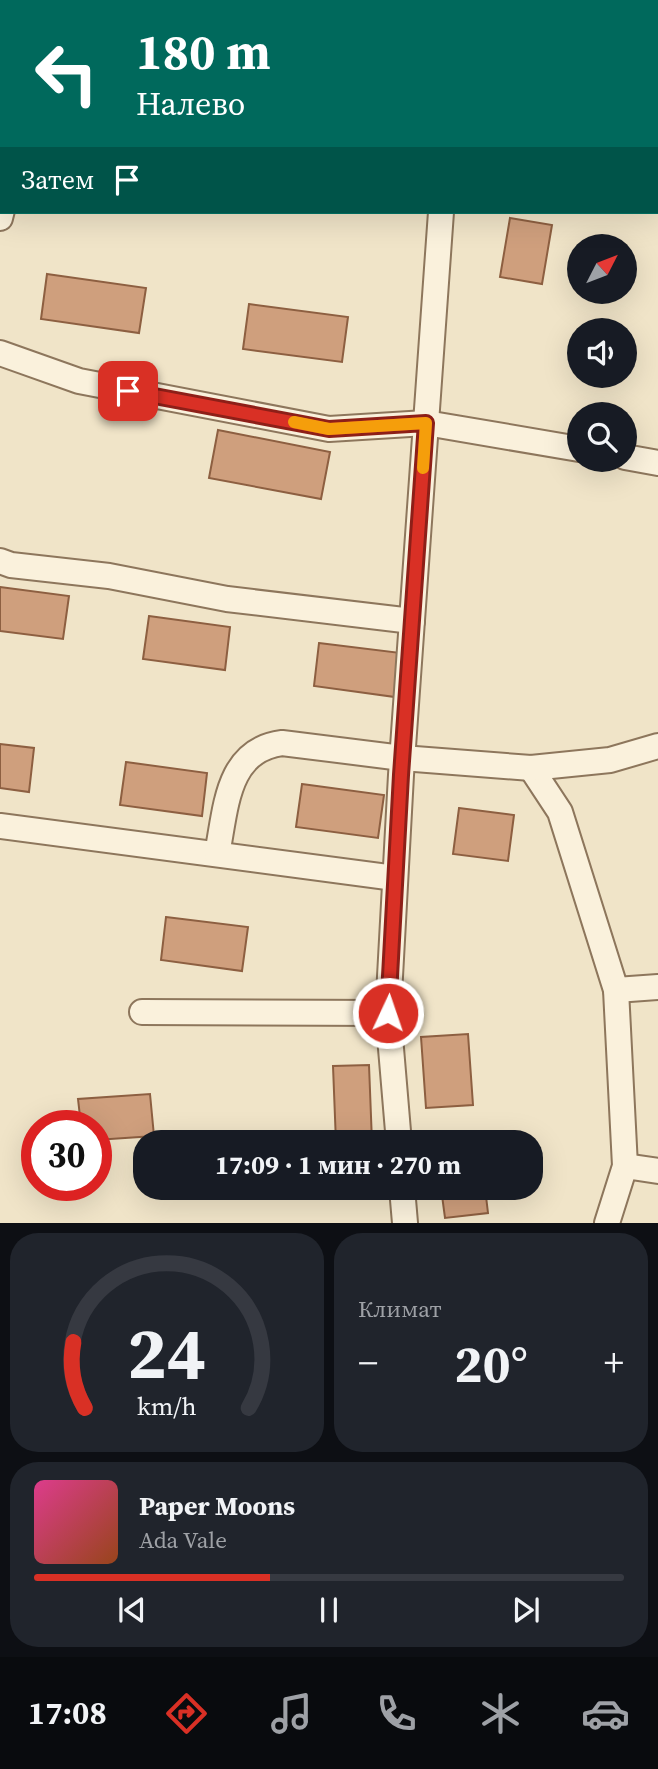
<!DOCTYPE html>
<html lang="ru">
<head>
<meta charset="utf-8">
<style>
  :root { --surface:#171b24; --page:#20242c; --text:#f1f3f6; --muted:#9ea1a6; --line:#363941; --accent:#d93025 }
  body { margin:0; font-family:"Source Serif 4",serif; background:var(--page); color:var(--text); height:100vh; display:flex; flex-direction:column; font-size:26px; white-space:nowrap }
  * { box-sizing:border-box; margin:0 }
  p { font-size:23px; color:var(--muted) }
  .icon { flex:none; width:38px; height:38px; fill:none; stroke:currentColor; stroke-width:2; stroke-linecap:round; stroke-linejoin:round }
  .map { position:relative; height:1223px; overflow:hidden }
  .details { display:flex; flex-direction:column; gap:10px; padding:10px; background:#0d0f14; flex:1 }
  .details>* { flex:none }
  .banner { position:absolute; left:0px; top:0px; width:658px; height:214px; box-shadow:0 7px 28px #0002; background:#00695c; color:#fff; overflow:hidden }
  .needle { width:46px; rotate:48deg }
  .controls { position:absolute; left:567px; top:234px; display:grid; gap:14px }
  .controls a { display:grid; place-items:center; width:70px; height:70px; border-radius:50%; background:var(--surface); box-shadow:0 7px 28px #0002; font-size:35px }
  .speed { position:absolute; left:21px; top:1110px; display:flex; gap:14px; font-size:35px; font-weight:700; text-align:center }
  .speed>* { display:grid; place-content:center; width:91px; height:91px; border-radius:50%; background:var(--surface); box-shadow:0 7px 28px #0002; line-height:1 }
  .speed .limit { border:10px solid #d22; background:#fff; color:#111 }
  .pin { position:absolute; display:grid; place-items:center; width:60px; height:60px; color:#fff; margin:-30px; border-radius:14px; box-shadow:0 4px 10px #0006 }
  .me { position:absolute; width:77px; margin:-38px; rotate:3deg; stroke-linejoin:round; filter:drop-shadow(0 0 5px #0008) }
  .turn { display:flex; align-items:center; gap:24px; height:147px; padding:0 21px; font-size:32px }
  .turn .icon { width:91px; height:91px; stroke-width:2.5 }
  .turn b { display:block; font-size:49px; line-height:60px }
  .then { display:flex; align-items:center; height:66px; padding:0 21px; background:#0003; gap:14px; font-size:26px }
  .big { font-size:52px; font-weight:700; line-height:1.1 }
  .details .widget { flex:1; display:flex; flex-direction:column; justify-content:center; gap:10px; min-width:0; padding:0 24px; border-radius:28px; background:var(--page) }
  .details .dial { align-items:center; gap:0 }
  .dial svg { height:182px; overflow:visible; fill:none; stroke:var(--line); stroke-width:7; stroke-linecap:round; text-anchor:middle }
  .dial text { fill:var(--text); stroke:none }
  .song { display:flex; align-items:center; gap:21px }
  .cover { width:84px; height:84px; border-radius:10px; background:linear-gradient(135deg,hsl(330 70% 55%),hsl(20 70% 35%)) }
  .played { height:7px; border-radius:4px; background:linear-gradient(90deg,var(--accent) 40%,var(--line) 40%) }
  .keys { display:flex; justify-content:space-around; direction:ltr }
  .heat { display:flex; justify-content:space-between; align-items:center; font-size:38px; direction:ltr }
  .details .tiles { flex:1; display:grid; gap:10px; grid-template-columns:1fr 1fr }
  .widget:last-child { grid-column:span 2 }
  .trip { position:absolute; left:133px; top:1130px; width:410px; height:70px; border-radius:28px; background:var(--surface); box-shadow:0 7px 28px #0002; font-weight:700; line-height:70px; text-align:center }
  .tab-bar { display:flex; height:112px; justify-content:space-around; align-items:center; background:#090b0e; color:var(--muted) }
  .tab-bar .icon { width:49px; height:49px }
  .tab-bar .selected { color:var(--accent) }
  .tab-bar b { font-size:32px; color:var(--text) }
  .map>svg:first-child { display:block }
</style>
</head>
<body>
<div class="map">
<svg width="658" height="1223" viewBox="0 0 658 1223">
  <rect width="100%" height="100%" fill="#f0e4c8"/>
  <g fill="#cf9f7d" stroke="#8d5f41" stroke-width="2">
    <path d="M 92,0 L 190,0 L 91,2 Z"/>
    <path d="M 510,218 L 552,225 L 542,284 L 500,277 Z"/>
    <path d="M 47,274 L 146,288 L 139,333 L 41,319 Z"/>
    <path d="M 249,304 L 348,317 L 342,362 L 243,349 Z"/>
    <path d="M 218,430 L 330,452 L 321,499 L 209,478 Z"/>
    <path d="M 0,587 L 69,596 L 63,639 L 0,631 Z"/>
    <path d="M 149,616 L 230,627 L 225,670 L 143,659 Z"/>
    <path d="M 319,643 L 401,653 L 395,697 L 314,686 Z"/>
    <path d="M 0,744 L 34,748 L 29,792 L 0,788 Z"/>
    <path d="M 126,762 L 207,773 L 202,816 L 120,805 Z"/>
    <path d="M 302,784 L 384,795 L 378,838 L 296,827 Z"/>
    <path d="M 459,808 L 514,815 L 508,861 L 453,854 Z"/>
    <path d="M 166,917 L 248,927 L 242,971 L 161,960 Z"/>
    <path d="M 468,1034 L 473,1105 L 426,1108 L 421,1037 Z"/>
    <path d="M 369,1065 L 372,1142 L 336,1143 L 333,1066 Z"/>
    <path d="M 150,1094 L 154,1136 L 96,1140 L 96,1125 L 81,1125 L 78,1099 Z"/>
    <path d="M 441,1188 L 485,1188 L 488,1213 L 445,1218 Z"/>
  </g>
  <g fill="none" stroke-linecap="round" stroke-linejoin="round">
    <defs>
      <g id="street">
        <path d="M 624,0 L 628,2"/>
        <path d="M 46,2 L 46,0"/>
        <path d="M 455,2 L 455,0"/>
        <path d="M 656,17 L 658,18"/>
        <path d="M 0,218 L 2,210"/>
        <path d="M 0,353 L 79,381 L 329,429 L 426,423 L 579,449"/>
        <path d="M 625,457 L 658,463"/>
        <path d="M 0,561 L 11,565 L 109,576 L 227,599 L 412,621"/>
        <path d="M 531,768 L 560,812 L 616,990 L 625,1166 L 607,1223"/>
        <path d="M 0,826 L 395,878"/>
        <path d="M 217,854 C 226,810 226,750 282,743 L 402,758 L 531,768 L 610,760 L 658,746"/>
        <path d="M 616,990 L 658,987"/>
        <path d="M 142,1012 L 388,1013"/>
        <path d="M 399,1143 L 388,1013 L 401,775 L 441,212"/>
        <path d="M 625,1166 L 658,1171"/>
        <path d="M 402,1188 L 405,1223"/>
      </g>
    </defs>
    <use href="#street" stroke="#8d765c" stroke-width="28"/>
    <use href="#street" stroke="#faf1dc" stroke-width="24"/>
  </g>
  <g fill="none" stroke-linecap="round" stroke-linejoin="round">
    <defs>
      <path id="route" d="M 128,391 L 329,429 L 426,423 L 401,775 L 388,1013"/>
    </defs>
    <use href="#route" stroke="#8d1f18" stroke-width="18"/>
    <use href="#route" stroke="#d93025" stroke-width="12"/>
    <path stroke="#f59e0b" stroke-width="12" d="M 294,422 L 329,429 L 426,423 L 423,468"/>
  </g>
</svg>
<div class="controls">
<a><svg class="needle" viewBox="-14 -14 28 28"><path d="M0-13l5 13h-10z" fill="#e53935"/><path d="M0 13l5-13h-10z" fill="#9ea1a6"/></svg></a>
<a><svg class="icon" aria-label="sound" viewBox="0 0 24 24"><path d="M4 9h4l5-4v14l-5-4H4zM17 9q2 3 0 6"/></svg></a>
<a><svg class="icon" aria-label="search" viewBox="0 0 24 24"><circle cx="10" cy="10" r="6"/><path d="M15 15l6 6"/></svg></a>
</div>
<div class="speed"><div class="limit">30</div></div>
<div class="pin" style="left:128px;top:391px;background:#d93025"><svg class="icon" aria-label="arrive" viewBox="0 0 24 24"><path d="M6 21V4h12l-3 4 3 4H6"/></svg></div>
<svg class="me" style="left:388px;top:1013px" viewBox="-20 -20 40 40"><circle r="17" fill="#d93025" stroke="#fff" stroke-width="3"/><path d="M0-11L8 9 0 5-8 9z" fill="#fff"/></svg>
<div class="trip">17:09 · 1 мин · 270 m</div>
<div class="banner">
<div class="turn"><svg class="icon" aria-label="left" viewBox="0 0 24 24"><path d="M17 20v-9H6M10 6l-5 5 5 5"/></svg><div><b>180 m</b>Налево</div></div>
<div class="then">Затем<svg class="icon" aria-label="arrive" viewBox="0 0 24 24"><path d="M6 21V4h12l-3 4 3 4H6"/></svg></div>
</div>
</div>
<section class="details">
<div class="tiles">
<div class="widget dial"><svg viewBox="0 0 100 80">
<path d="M14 69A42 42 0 1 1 86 69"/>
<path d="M14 69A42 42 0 0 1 9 40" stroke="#d93025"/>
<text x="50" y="56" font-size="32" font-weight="700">24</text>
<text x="50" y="72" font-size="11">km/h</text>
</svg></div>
<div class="widget"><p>Климат</p>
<div class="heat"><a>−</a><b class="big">20°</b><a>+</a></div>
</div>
<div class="widget">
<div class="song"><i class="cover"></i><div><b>Paper Moons</b><p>Ada Vale</p></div></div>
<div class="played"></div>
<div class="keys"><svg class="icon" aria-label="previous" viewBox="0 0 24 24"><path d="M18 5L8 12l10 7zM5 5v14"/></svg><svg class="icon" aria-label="pause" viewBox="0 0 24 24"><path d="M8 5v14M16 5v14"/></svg><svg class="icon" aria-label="next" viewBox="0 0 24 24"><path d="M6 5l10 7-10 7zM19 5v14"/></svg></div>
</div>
</div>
</section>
<nav class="tab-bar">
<b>17:08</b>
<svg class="icon selected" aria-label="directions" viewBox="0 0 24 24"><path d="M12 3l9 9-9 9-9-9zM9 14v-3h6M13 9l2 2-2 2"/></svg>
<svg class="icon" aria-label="music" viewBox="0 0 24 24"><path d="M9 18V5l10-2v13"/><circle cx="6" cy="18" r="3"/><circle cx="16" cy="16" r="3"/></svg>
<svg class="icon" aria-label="phone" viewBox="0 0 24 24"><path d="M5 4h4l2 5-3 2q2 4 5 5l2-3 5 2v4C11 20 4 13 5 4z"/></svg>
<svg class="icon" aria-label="climate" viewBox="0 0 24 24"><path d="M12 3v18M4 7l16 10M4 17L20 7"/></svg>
<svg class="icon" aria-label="car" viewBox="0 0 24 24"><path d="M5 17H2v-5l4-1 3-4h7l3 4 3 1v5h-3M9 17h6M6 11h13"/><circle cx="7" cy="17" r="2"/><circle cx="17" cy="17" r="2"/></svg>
</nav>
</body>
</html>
